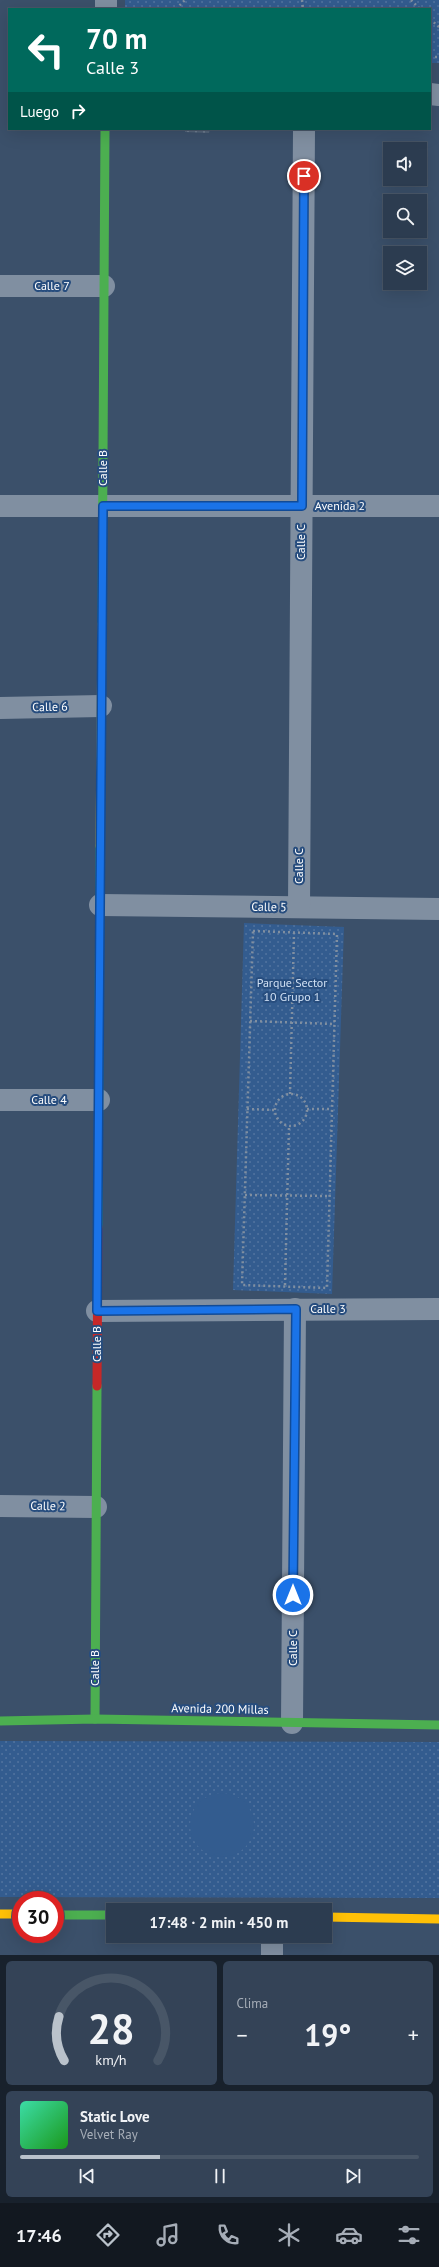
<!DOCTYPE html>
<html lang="es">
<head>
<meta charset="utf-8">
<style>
  :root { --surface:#2c3c50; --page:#344357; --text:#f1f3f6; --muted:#a6adb7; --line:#485667; --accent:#bac2cb }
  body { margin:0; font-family:"PT Sans",sans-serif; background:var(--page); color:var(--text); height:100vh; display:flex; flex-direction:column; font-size:15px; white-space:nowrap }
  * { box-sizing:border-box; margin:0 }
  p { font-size:13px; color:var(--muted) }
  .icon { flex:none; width:22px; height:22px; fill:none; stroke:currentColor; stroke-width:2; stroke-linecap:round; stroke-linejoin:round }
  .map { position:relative; height:1955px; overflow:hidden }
  .panel { display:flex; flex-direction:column; gap:6px; padding:6px; background:#18212c; flex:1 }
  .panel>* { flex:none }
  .top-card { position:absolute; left:8px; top:8px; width:423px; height:122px; border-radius:0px; box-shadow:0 4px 16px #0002,0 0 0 1px var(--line); background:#00695c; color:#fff; overflow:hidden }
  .fabs { position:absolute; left:383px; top:142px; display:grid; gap:8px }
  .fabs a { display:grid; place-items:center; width:44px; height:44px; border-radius:0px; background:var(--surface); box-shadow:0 4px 16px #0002,0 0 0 1px var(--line); font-size:20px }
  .speed { position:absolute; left:12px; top:1891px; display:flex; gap:8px; font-size:20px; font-weight:700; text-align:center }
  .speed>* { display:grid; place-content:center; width:52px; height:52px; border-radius:50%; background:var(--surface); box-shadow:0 4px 16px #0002,0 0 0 1px var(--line); line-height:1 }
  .speed .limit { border:6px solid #d22; background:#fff; color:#111 }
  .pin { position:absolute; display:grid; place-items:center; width:34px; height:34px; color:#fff; margin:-17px; border:2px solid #fff; border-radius:50%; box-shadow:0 1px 4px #0007 }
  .me { position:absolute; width:44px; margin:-22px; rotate:0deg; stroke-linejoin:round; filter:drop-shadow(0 0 3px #0008) }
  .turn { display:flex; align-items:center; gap:14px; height:84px; padding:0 12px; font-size:18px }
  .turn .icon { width:52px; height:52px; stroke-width:2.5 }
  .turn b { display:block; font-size:28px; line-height:34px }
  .then { display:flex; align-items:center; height:38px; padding:0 12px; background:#0003; gap:8px; font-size:15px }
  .big { font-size:30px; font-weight:600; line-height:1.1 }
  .panel .card { flex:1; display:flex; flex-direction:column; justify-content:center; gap:6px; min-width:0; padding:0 14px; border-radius:6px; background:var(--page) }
  .panel .dial { align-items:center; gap:0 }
  .dial svg { height:104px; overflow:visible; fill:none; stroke:var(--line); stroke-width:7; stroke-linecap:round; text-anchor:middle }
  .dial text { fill:var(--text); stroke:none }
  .song { display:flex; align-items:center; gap:12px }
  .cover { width:48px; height:48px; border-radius:6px; background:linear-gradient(135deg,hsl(160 70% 55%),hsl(120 70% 35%)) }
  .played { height:4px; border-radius:2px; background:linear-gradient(90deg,var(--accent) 35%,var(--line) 35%) }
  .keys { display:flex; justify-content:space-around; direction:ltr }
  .heat { display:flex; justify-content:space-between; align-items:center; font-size:22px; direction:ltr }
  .panel .tiles { flex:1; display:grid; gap:6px; grid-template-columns:1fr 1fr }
  .card:last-child { grid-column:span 2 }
  .trip { position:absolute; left:106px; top:1903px; width:226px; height:40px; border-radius:0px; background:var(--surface); box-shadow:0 4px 16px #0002,0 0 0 1px var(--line); font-weight:600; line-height:40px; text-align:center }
  .tabs { display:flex; height:64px; justify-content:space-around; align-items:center; background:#121820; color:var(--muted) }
  .tabs .icon { width:28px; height:28px }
  .tabs .on { color:var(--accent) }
  .tabs b { font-size:18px; color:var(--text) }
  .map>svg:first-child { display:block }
</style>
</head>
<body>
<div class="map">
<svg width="439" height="1955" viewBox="0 0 439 1955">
  <defs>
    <pattern id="grass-dots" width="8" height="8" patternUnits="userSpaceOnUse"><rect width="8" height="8" fill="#335c8f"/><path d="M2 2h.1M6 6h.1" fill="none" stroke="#5274a0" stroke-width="1.8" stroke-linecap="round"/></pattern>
    <pattern id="building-cross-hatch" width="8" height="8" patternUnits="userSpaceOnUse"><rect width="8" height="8" fill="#54657a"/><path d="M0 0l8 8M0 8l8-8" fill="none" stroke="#6e7c8e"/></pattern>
  </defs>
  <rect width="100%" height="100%" fill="#3b506a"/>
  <g fill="url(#grass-dots)">
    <path d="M 125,0 L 439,0 L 439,63 L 430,63 L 430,9 L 125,9 Z"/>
    <path d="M 244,923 L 344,927 L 332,1294 L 233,1290 Z"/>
    <path d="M 0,1741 L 439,1742 L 439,1898 L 0,1897 Z"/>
  </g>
  <circle fill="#335c8f" cx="222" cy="1825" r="32"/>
  <path fill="url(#building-cross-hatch)" d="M 185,129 L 210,129 L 209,133 L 185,132 Z"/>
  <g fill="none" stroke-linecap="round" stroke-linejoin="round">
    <g stroke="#808fa1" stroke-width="2.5" stroke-dasharray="2 3" stroke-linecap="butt">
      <path d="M 302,0 L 303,9"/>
      <path d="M 411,0 L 420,9"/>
      <path d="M 176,9 L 185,0"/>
      <path d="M 430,19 L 439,27"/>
      <path d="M 430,57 L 439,57"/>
      <path d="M 253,931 L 337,934 L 327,1288 L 242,1285 Z"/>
      <path d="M 250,1021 L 334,1024"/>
      <circle cx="291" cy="1110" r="16"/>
      <path d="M 290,1094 L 294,933"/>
      <path d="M 247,1109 L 275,1110"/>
      <path d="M 307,1109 L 332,1109"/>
      <path d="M 245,1195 L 329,1196"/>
      <path d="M 285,1285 L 289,1126"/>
    </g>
    <g stroke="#808fa1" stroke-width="22">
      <path d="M 106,9 L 106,0"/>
      <path d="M 430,94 L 439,95"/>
      <path d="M 0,286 L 104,286"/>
      <path d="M 0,506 L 439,506"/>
      <path d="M 0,708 L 101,706"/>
      <path d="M 100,905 L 439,909"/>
      <path d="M 299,907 L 304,129"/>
      <path d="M 0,1100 L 99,1100"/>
      <path d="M 97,1311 L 439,1309"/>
      <path d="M 0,1506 L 96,1507"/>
      <path d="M 292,1723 L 295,1309"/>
      <path d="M 272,1955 L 272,1936"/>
    </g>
    <g stroke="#4caf50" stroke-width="9">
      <path d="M 102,624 L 105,129"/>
      <path d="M 98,1227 L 100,846"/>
      <path d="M 95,1719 L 97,1386"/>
      <path d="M 0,1721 L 95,1719 L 439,1725"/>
      <path d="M 55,1915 L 113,1915"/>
    </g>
    <g stroke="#ffc107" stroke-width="9">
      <path d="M 100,846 L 102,624"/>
      <path d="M 0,1914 L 21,1914"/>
      <path d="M 325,1917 L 439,1919"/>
    </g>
    <path stroke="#c62828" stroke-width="9" d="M 97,1386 L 98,1227"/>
  </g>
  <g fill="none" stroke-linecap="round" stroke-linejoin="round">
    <defs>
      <path id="route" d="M 293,1595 L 296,1309 L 97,1311 L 103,506 L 302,506 L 304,176"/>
    </defs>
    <use href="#route" stroke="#114b97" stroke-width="10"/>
    <use href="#route" stroke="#1a73e8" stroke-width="7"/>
  </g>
  <g text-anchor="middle" stroke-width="4" stroke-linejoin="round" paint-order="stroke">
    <g font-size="12" fill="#fff" stroke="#274d7e">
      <text x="52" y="290">Calle 7</text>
      <text transform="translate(103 468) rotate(-90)" y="4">Calle B</text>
      <text x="340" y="510">Avenida 2</text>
      <text transform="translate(301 542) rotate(-90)" y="4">Calle C</text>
      <text transform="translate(50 707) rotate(-1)" y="4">Calle 6</text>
      <text transform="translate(299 866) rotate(-90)" y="4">Calle C</text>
      <text transform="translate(269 907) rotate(1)" y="4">Calle 5</text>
      <text x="49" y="1104">Calle 4</text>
      <text x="328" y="1313">Calle 3</text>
      <text transform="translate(97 1344) rotate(-90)" y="4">Calle B</text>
      <text transform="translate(48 1506) rotate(1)" y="4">Calle 2</text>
      <text transform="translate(293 1648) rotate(-90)" y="4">Calle C</text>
      <text transform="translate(95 1668) rotate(-90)" y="4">Calle B</text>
      <text transform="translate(220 1709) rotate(1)" y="4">Avenida 200 Millas</text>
    </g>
    <g font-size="12" fill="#d0e0f4" stroke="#274d7e">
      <text x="292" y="987">Parque Sector<tspan x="292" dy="14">10 Grupo 1</tspan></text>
    </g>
  </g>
</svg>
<div class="fabs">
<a><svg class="icon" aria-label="sound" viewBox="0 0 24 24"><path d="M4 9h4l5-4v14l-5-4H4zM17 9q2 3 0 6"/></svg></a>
<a><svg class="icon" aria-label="search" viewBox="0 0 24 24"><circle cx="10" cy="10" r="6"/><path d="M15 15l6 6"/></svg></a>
<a><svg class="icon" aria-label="layers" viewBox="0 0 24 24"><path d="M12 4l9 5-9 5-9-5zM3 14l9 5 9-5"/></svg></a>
</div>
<div class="speed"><div class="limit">30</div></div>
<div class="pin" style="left:304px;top:176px;background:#d93025"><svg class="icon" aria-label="arrive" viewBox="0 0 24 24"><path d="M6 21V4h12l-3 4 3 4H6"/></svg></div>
<svg class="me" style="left:293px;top:1595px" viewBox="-20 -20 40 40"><circle r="17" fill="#1a73e8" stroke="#fff" stroke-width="3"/><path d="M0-11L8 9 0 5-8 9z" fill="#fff"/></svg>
<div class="trip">17:48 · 2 min · 450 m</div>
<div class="top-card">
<div class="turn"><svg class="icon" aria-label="left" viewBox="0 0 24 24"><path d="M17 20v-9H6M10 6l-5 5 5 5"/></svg><div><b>70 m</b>Calle 3</div></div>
<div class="then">Luego<svg class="icon" aria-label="right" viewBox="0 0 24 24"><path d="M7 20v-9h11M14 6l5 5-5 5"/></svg></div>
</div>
</div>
<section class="panel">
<div class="tiles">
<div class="card dial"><svg viewBox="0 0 100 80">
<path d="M14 69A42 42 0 1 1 86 69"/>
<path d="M14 69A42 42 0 0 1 10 35" stroke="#bac2cb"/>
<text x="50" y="56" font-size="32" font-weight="700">28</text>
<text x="50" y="72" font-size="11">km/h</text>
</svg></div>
<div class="card"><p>Clima</p>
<div class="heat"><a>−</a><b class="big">19°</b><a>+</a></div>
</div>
<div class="card">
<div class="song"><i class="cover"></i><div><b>Static Love</b><p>Velvet Ray</p></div></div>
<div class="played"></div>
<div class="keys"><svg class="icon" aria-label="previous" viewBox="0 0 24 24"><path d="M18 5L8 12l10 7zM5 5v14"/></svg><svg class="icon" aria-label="pause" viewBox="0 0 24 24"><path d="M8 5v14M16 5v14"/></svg><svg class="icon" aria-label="next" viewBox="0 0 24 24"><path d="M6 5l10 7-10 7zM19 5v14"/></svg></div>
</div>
</div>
</section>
<nav class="tabs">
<b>17:46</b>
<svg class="icon on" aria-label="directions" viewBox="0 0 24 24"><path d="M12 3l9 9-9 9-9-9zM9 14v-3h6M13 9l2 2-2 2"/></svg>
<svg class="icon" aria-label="music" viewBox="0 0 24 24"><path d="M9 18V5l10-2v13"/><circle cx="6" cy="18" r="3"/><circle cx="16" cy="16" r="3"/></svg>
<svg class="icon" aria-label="phone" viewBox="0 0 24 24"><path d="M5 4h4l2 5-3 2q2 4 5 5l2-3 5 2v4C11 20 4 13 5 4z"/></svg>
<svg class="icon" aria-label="climate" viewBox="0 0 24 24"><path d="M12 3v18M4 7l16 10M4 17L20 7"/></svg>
<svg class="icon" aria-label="car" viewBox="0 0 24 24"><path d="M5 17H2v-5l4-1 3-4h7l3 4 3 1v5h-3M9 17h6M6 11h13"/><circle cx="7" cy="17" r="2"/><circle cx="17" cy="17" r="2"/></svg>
<svg class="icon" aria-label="filters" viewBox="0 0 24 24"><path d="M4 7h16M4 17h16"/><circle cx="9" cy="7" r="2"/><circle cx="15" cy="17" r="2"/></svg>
</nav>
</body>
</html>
